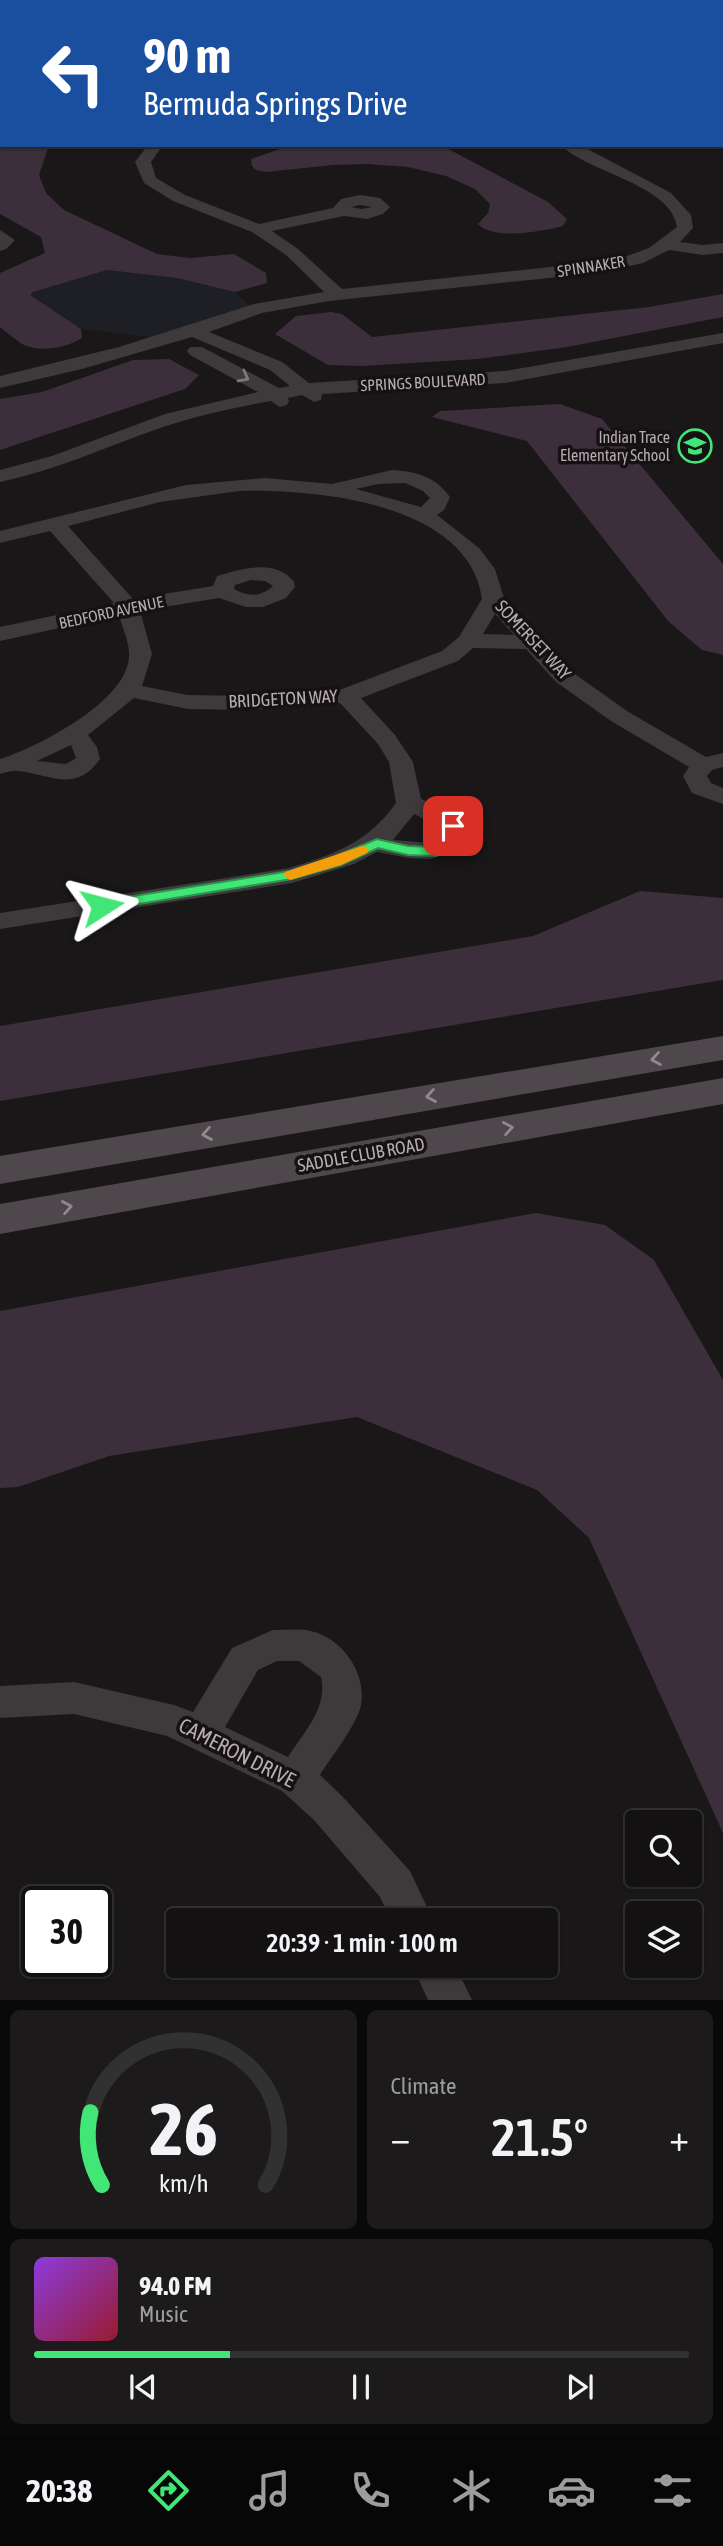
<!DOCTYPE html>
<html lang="en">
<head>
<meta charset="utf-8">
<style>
  :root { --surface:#131112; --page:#1c1a1b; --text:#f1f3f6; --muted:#9d9d9f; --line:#323132; --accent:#42e677 }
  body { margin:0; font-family:"Asap Condensed",sans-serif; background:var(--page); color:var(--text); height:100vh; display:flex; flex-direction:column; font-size:26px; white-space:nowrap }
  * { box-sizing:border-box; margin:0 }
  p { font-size:23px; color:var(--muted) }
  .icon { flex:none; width:38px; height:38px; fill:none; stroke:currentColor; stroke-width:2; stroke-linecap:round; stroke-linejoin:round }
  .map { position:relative; height:2000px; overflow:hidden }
  .drawer { display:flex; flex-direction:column; gap:10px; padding:10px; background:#0a090a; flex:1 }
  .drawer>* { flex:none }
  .guide { position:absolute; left:0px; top:0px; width:724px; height:147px; box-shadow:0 2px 5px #0004,0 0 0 2px var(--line); background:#1a4fa0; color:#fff; overflow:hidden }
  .tools { position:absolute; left:625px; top:1810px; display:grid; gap:14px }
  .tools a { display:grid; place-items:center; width:77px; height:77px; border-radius:7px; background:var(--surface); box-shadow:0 2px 5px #0004,0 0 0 2px var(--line); font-size:35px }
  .speed { position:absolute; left:21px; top:1886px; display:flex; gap:14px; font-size:35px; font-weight:700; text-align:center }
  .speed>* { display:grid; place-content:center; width:91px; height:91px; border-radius:50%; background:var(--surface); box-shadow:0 2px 5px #0004,0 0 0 2px var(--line); line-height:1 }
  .speed .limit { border:4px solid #111; border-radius:10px; background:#fff; color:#111 }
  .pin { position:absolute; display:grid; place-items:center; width:60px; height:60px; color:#fff; margin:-30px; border-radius:14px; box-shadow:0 4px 10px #0006 }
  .me { position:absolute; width:77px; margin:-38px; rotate:81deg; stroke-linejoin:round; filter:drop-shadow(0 0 5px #0008) }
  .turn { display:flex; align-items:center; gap:24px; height:147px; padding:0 28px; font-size:32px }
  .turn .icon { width:91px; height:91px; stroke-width:2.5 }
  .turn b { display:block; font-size:49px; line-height:60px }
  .big { font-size:52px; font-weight:600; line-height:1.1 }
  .drawer .tile { flex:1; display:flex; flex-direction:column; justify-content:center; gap:10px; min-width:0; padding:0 24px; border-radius:10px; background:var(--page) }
  .drawer .dial { align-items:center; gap:0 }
  .dial svg { height:182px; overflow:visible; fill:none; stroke:var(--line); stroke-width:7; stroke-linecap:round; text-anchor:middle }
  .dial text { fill:var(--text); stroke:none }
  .song { display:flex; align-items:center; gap:21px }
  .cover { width:84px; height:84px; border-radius:10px; background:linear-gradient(135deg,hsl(270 70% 55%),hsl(350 70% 35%)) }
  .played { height:7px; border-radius:4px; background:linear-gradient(90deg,var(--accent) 30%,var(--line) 30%) }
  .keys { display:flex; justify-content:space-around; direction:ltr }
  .heat { display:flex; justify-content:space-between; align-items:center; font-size:38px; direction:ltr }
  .drawer .tiles { flex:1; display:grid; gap:10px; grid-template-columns:1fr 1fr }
  .tile:last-child { grid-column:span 2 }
  .trip { position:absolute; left:166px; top:1908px; width:392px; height:70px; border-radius:7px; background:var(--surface); box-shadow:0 2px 5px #0004,0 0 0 2px var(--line); font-weight:600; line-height:70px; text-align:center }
  .tabs { display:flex; height:112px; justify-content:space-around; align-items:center; background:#080707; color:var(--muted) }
  .tabs .icon { width:49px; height:49px }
  .tabs .on { color:var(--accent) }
  .tabs b { font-size:32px; color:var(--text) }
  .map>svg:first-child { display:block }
</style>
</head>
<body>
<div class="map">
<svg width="723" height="2000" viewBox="0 0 723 2000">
  <rect width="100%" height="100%" fill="#191718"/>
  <g fill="#1e1f24">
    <path d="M 464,0 L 723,0 L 723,84 L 723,2 Z"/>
    <path d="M 107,270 L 177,278 L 235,292 L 252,309 L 161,338 L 81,329 L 29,295 L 32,292 Z"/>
  </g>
  <g fill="#3d2e3b">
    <path d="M 0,90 L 2,145 L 49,145 L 39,175 L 46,193 L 64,210 L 157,254 L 190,258 L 234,254 L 266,273 L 267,283 L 235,292 L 177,278 L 107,270 L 33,292 L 30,295 L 81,329 L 82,338 C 67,348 38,353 22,344 C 15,339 7,333 0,327 L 0,273 L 45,253 L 41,237 L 0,214 Z"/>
    <path d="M 291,145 L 441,145 L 548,202 L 567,219 L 563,226 C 543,231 493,241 478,224 L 488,213 L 490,204 L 475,189 L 446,176 L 408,167 L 367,164 L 333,165 L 266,172 L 256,170 L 252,166 L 251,159 Z"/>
    <path d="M 723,294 L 723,317 L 567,347 L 478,359 L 362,366 L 328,365 L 275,334 L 296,316 L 331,312 L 342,314 L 372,337 L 649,307 Z"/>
    <path d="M 169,359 L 199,375 L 185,389 L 0,450 L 0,399 L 42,392 L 133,360 Z"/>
    <path d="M 560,404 L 602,419 L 723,564 L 723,655 L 702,650 L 668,621 L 527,441 L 432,417 L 440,411 Z"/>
    <path d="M 640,891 L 723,898 L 723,980 L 0,1101 L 0,1026 L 533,936 Z"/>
    <path d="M 536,1213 L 605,1225 L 654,1260 L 723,1380 L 723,1833 L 589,1538 L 537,1490 L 357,1417 L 109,1456 L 18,1487 L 0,1488 L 0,1311 Z"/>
  </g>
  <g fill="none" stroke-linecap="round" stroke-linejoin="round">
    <g fill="#3e393b" fill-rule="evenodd">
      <path d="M 98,0 L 114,0 L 97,2 Z"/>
      <path d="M 249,0 L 272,0 L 273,2 L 250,2 Z"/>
      <path d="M 296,0 L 308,0 L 295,2 Z"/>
      <path d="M 319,0 L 337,0 L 318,2 Z"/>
      <rect x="0" y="8" width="2" height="8"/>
      <rect x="0" y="60" width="2" height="8"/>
      <path d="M 148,145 L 163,145 L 151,162 L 156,178 L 185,195 L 259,224 L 333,208 L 341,199 L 360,195 L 380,198 L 390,207 L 383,214 L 367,219 L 344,216 L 272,231 L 298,249 L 342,289 L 616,260 L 649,248 L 677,227 C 671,184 588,173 561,145 L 580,145 L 671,193 L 691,215 L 693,228 L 680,242 L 703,245 L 723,243 L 723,253 L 703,255 L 669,250 L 643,263 L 597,273 L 329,301 L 262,313 L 209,332 L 282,362 L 309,383 L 505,371 L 723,333 L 723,343 L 505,383 L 322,394 L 321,400 L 314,402 L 302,395 L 288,398 L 289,401 L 287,405 L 280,407 L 271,401 C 233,408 196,416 160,428 C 106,447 56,470 0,482 L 0,470 L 52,456 L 165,414 L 258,392 L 190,355 L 187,351 L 190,347 L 202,347 L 279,388 L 290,386 L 270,370 L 192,337 L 82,369 L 0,388 L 0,376 L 119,347 L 254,304 L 324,292 L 286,255 L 252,232 L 173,201 L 144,183 L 135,162 ZM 360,205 L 372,207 L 362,209 L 351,207 Z"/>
      <path d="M 0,230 L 15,240 L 6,249 L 0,251 Z"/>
      <path d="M 392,470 C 416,471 436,477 450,497 L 444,510 L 437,515 L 479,548 L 495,569 L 504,598 L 572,672 L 627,711 L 706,757 L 723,753 L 723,767 L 712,770 L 707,776 L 711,783 L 723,788 L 723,804 L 692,793 L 683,776 L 689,767 L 611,721 L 556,682 L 526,649 L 473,648 L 458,661 L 361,698 L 395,735 L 413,762 L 421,799 C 442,807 458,815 470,836 L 459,849 L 431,859 L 409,858 L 377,852 L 354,864 L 292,883 L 0,929 L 0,913 L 289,868 C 333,855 369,842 396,803 L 389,762 L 378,744 L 340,703 L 252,710 L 188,709 L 134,698 L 88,735 L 97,747 L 100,759 C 75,795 48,773 17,771 C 12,770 5,773 0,774 L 0,759 C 38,747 132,699 129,653 C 129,641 122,627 119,615 L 0,641 L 0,627 L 114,603 L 50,531 L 0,543 L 0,531 L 186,485 L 265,478 L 332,484 ZM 405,483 L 423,491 L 430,498 L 421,507 L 356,489 L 378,484 ZM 239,491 C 314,489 469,502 482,599 L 459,637 L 442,651 L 342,689 L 252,696 L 188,695 L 142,686 L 152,654 L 140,611 L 219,598 L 246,607 L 263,607 L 286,598 L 295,587 L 294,582 C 276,558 241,569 217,576 L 213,586 L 133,599 L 68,526 L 160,502 ZM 251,580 L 265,581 L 273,586 C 261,597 248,597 234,589 L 235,585 ZM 495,614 L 514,635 L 483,634 ZM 71,745 L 76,758 L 66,764 L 37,761 ZM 414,814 L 434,824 L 444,835 L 431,843 L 393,840 Z"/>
      <path d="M 273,1630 C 284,1630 295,1629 306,1630 C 340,1635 367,1671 361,1705 C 357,1725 331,1757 320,1775 L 342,1796 L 410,1871 L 433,1920 L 391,1920 L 380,1897 L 314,1820 L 282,1791 L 167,1736 L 74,1714 L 0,1718 L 0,1686 L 74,1682 L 174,1705 L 193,1712 L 232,1648 ZM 277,1661 L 299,1661 L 321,1677 C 328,1708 304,1732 288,1757 L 225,1727 L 258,1670 Z"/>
      <path d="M 412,1965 L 455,1965 L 472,2000 L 428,2000 Z"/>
    </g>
    <g fill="#4e474b" fill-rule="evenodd">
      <path d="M 407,0 L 430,0 L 432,2 L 409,2 Z"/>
      <path d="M 723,1036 L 723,1060 L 0,1184 L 0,1156 Z"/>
      <path d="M 723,1078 L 723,1104 L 0,1234 L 0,1204 Z"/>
    </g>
  </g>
  <defs><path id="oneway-chevron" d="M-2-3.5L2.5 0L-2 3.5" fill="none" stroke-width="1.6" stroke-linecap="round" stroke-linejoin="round" transform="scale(1.75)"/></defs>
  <use stroke="#81787d" href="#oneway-chevron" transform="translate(244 377) rotate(28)"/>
  <g stroke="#93888f">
    <use href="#oneway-chevron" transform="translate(656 1059) rotate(171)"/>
    <use href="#oneway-chevron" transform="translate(431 1096) rotate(171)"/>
    <use href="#oneway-chevron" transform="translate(508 1128) rotate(-10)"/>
    <use href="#oneway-chevron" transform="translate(207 1134) rotate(170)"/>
    <use href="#oneway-chevron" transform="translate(67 1207) rotate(-10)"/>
  </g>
  <path fill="#42e677" stroke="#2b964d" stroke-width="2" d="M 453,822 L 458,823 L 464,836 L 456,847 L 436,856 L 408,855 L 378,848 L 341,865 L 292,879 L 102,910 L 94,906 L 102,901 L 290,871 L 331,858 L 377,839 L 408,846 L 434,847 L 446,841 L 450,836 L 446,826 Z"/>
  <path fill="#f59e0b" d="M 362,846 L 367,847 L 369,850 L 367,853 L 341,865 L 290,880 L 283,875 L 285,872 Z"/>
  <defs>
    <symbol id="school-ring" viewBox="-11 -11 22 22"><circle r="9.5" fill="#141213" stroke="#42e677" stroke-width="1.5"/><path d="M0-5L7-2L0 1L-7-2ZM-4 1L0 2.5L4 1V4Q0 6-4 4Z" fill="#42e677"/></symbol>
  </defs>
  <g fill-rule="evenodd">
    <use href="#school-ring" x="676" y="427" width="38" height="38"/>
  </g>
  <g text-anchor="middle" stroke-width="7" stroke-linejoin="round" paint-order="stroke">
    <g font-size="16" fill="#b8abb3" stroke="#141213">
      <text transform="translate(591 266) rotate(-9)" y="6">SPINNAKER</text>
      <text transform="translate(423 382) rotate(-3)" y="6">SPRINGS BOULEVARD</text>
      <text transform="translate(111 612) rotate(-12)" y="6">BEDFORD AVENUE</text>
    </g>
    <g font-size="16" fill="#b8abb3" stroke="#141213" text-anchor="end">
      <text x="670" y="443">Indian Trace<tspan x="670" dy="18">Elementary School</tspan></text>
    </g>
    <g font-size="18" fill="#b8abb3" stroke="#141213">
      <text transform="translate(533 640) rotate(47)" y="6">SOMERSET WAY</text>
      <text transform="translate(283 699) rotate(-3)" y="6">BRIDGETON WAY</text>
      <text transform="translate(361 1155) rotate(-10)" y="6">SADDLE CLUB ROAD</text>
    </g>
    <g font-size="21" fill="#b8abb3" stroke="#141213">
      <text transform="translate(237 1753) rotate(27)" y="7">CAMERON DRIVE</text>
    </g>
  </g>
</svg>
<div class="tools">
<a><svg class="icon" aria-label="search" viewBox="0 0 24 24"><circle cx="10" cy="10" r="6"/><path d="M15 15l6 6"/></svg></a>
<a><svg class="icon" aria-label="layers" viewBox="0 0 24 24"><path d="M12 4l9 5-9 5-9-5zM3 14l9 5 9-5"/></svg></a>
</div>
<div class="speed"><div class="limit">30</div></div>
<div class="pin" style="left:453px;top:826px;background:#d93025"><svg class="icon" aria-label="arrive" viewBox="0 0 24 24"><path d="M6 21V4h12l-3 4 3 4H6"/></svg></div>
<svg class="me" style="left:102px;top:906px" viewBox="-20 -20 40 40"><path d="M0-17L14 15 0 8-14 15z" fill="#42e677" stroke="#fff" stroke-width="4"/></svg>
<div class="trip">20:39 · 1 min · 100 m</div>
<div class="guide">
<div class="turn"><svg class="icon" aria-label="left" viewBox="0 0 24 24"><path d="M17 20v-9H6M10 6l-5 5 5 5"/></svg><div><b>90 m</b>Bermuda Springs Drive</div></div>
</div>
</div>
<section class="drawer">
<div class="tiles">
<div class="tile dial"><svg viewBox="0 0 100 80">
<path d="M14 69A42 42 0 1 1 86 69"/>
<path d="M14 69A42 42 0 0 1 9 37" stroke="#42e677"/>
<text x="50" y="56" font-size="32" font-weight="700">26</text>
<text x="50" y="72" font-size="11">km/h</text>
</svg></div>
<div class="tile"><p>Climate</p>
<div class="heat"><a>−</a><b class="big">21.5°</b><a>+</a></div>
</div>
<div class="tile">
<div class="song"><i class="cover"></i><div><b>94.0 FM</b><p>Music</p></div></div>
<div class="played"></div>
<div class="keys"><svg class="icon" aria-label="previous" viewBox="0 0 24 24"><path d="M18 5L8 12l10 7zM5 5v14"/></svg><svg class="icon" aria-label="pause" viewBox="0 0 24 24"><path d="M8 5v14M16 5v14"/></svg><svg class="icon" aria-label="next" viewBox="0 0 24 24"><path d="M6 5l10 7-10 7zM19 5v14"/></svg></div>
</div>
</div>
</section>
<nav class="tabs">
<b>20:38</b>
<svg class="icon on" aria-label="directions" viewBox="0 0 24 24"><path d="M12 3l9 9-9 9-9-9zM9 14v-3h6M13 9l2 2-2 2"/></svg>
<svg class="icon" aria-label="music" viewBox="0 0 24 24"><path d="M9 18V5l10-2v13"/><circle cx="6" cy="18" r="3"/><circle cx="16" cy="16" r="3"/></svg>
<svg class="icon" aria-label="phone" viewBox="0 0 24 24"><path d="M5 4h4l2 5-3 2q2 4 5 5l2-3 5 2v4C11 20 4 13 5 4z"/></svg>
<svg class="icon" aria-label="climate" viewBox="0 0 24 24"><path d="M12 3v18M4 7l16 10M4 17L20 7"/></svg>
<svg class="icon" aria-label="car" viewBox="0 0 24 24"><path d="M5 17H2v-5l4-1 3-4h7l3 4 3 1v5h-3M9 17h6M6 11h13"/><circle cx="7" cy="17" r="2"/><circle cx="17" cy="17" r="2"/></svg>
<svg class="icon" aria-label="filters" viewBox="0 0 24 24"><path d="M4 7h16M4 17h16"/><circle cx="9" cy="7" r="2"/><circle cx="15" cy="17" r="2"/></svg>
</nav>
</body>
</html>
